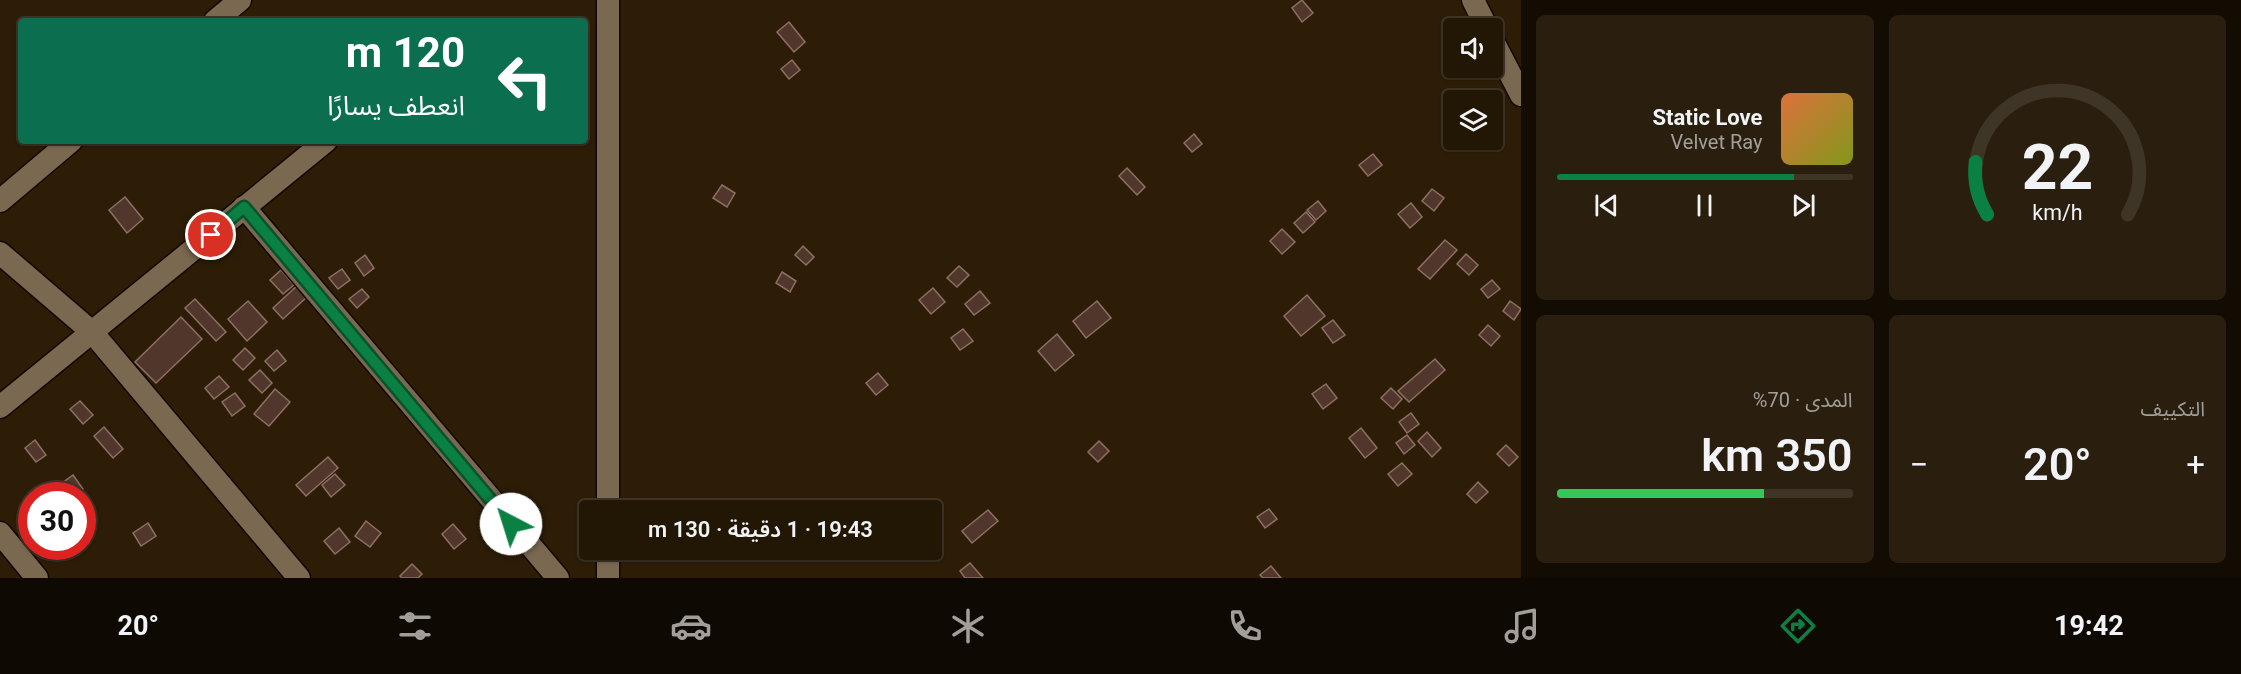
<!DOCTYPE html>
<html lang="ar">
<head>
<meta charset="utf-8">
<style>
  :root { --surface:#221605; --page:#2a1f0f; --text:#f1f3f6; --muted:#a29f9a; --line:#3f3527; --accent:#0b8043 }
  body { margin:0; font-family:Roboto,"Noto Sans Arabic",sans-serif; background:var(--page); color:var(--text); direction:rtl; height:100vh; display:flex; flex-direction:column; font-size:22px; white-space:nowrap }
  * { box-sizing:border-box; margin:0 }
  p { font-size:20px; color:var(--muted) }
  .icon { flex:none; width:33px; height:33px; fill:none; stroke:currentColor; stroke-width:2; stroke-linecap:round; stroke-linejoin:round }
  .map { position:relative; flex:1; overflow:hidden; direction:ltr }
  .drawer { display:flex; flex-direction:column; gap:15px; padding:15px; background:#130c03; width:720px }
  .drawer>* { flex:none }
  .hud { position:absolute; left:18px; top:18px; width:570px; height:126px; border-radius:6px; box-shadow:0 2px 4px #0004,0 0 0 2px var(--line); direction:rtl; background:#0b6e4f; color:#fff; overflow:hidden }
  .buttons { position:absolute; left:1443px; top:18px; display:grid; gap:12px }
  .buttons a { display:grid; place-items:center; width:60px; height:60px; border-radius:6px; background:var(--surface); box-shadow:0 2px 4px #0004,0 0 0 2px var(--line); font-size:30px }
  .speed { position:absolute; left:18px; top:482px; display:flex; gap:12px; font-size:30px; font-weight:700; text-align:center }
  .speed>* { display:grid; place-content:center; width:78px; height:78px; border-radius:50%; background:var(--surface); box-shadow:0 2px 4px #0004,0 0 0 2px var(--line); line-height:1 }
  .speed .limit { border:9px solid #d22; background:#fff; color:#111 }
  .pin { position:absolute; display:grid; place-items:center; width:51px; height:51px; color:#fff; margin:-26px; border:3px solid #fff; border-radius:50%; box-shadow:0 2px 6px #0007 }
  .me { position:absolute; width:66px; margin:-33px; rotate:320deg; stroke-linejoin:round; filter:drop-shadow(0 0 4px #0008) }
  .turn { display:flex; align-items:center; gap:21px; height:126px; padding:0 24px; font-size:27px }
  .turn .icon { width:78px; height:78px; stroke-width:2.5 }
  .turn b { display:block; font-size:42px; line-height:51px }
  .big { font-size:45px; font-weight:600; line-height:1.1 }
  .drawer .tile { flex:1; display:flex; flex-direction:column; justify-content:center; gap:9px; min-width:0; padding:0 21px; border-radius:9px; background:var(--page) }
  .drawer .dial { align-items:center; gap:0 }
  .dial svg { height:156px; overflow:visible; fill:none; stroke:var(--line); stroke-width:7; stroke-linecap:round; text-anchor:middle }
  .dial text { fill:var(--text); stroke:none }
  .song { display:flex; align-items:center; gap:18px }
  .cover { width:72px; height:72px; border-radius:9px; background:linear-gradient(135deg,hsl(20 70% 55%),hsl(70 70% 35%)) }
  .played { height:6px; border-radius:3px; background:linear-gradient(90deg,var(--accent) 80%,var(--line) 80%) }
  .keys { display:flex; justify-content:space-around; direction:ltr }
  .heat { display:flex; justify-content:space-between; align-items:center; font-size:33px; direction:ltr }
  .charge { height:9px; border-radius:4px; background:linear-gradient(90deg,#34c759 70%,var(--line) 0) }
  .drawer .tiles { flex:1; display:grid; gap:15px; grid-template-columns:repeat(2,1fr) }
  .trip { position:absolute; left:579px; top:500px; width:363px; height:60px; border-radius:6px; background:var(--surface); box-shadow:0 2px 4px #0004,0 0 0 2px var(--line); font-weight:600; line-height:60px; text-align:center; direction:rtl }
  .dock { display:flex; height:96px; justify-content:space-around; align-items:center; background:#0e0902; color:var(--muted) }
  .dock .icon { width:42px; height:42px }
  .dock .current { color:var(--accent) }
  .dock b { font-size:27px; color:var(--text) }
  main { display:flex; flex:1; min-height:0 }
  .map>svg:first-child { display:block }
</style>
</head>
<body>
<main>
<section class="drawer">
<div class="tiles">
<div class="tile dial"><svg viewBox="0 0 100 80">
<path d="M14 69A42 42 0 1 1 86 69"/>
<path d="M14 69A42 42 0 0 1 8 42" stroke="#0b8043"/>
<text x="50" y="56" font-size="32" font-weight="700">22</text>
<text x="50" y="72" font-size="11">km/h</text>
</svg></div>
<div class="tile">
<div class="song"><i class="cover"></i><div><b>Static Love</b><p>Velvet Ray</p></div></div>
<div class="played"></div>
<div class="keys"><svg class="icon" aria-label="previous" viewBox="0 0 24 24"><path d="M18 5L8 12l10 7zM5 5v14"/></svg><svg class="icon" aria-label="pause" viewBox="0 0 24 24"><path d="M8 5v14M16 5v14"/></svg><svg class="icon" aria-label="next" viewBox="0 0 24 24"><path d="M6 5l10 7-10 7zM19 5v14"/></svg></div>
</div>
<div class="tile"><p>التكييف</p>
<div class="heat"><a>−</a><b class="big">20°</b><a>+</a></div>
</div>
<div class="tile"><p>المدى · 70%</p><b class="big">350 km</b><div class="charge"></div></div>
</div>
</section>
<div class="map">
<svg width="1521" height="578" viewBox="0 0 1521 578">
  <rect width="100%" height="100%" fill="#2d1d07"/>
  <g fill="#50362b" stroke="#8d6f63" stroke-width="1.5">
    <path d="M 1302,0 L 1313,13 L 1302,22 L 1292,8 Z"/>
    <path d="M 789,22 L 805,42 L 794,52 L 777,32 Z"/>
    <path d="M 792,60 L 800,70 L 789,79 L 781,69 Z"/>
    <path d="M 1194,134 L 1202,144 L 1192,152 L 1184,143 Z"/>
    <path d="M 1373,154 L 1382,165 L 1368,176 L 1359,165 Z"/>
    <path d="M 1127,168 L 1145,187 L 1137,195 L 1119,176 Z"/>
    <path d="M 722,185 L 735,193 L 727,207 L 713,198 Z"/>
    <path d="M 1432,189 L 1444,198 L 1434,211 L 1422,201 Z"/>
    <path d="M 125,197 L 143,219 L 127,233 L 109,210 Z"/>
    <path d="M 1318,201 L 1326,211 L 1316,220 L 1307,210 Z"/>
    <path d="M 1411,203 L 1422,217 L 1410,228 L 1398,214 Z"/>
    <path d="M 1306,212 L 1315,222 L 1303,233 L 1294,223 Z"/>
    <path d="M 1282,229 L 1295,242 L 1282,254 L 1270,241 Z"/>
    <path d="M 1445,240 L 1457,250 L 1430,279 L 1418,269 Z"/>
    <path d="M 803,246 L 814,257 L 806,265 L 795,255 Z"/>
    <path d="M 1466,254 L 1478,265 L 1469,275 L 1457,264 Z"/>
    <path d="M 365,255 L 374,268 L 364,276 L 355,263 Z"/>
    <path d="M 959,266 L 969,275 L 957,287 L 947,278 Z"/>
    <path d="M 342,269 L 350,280 L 338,289 L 329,278 Z"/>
    <path d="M 281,270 L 294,285 L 283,294 L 270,280 Z"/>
    <path d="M 782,272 L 796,281 L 790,292 L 776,283 Z"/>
    <path d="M 1492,280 L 1500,289 L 1488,298 L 1481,289 Z"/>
    <path d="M 299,284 L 309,295 L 283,319 L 273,308 Z"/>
    <path d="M 933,288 L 945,302 L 931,314 L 919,300 Z"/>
    <path d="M 362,289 L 369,297 L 357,308 L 349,299 Z"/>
    <path d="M 980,291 L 990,303 L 974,315 L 965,304 Z"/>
    <path d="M 1307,295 L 1325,316 L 1301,336 L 1284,316 Z"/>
    <path d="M 195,299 L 226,332 L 216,341 L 185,308 Z"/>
    <path d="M 248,301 L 267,322 L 247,341 L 228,319 Z"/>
    <path d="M 1097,301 L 1111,318 L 1086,338 L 1073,321 Z"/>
    <path d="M 1510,301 L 1521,309 L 1514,320 L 1503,311 Z"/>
    <path d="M 181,317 L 202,339 L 156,383 L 135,362 Z"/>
    <path d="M 1333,320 L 1345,335 L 1333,343 L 1322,328 Z"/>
    <path d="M 1488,325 L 1500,336 L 1491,346 L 1479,335 Z"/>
    <path d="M 963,329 L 973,341 L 960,350 L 951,338 Z"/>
    <path d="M 1057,334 L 1074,355 L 1055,371 L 1038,351 Z"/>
    <path d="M 245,348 L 255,358 L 243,370 L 233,360 Z"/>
    <path d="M 277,350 L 286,361 L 274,371 L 265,361 Z"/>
    <path d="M 1435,359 L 1445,370 L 1409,402 L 1398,391 Z"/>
    <path d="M 260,370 L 272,383 L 262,393 L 249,380 Z"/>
    <path d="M 878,373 L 888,385 L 876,395 L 866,383 Z"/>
    <path d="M 219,376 L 229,387 L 214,399 L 205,388 Z"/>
    <path d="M 1326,384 L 1337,398 L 1323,409 L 1312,394 Z"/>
    <path d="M 1391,388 L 1402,399 L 1393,409 L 1381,398 Z"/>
    <path d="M 275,389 L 290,402 L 269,426 L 254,414 Z"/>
    <path d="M 235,393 L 245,406 L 232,416 L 222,402 Z"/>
    <path d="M 80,401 L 93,415 L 83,424 L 70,409 Z"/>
    <path d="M 1411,413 L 1419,424 L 1407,433 L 1399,422 Z"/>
    <path d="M 104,427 L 123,449 L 113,458 L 94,436 Z"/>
    <path d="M 1361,428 L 1377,448 L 1365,458 L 1349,438 Z"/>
    <path d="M 1427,432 L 1441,448 L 1432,457 L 1418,441 Z"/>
    <path d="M 1407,435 L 1415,445 L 1404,454 L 1396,443 Z"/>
    <path d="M 35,440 L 46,455 L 36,462 L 25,448 Z"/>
    <path d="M 1099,441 L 1109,451 L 1098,462 L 1088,452 Z"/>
    <path d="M 1506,445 L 1518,457 L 1509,466 L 1497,454 Z"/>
    <path d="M 328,457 L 338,468 L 306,496 L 296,485 Z"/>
    <path d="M 1402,463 L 1412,474 L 1398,486 L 1388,474 Z"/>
    <path d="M 335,474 L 345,485 L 331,497 L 322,485 Z"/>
    <path d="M 73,475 L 83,489 L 74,495 L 64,495 L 58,486 Z"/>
    <path d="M 1478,482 L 1488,492 L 1476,503 L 1467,494 Z"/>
    <path d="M 1269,509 L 1277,519 L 1265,528 L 1257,517 Z"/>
    <path d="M 988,510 L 998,521 L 972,543 L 962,531 Z"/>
    <path d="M 366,521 L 381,533 L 370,547 L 355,536 Z"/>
    <path d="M 148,523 L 156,536 L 141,546 L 133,533 Z"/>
    <path d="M 453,524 L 466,539 L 454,549 L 442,534 Z"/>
    <path d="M 339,528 L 350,542 L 335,554 L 324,541 Z"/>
    <path d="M 970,563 L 983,578 L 965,578 L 960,571 Z"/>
    <path d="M 412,564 L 422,574 L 418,578 L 402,578 L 400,576 Z"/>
    <path d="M 1271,566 L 1281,578 L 1263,578 L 1260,575 Z"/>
  </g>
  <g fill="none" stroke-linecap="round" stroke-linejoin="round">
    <defs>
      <g id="street">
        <path d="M 1473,0 L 1487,28"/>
        <path d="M 215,21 L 240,0"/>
        <path d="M 1492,39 L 1521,95"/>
        <path d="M 0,201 L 71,141"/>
        <path d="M 244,207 L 558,578"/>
        <path d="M 0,253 L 92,332 L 299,578"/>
        <path d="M 0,407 L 326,141"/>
        <path d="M 608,510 L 608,0"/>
        <path d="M 0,533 L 37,578"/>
        <path d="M 608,578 L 608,549"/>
      </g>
    </defs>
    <use href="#street" stroke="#140700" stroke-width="25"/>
    <use href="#street" stroke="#7b6851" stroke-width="22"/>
  </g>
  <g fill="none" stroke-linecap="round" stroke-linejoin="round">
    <defs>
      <path id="route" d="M 211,235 L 244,207 L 511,524"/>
    </defs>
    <use href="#route" stroke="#07532c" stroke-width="15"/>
    <use href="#route" stroke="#0b8043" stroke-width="10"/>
  </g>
</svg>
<div class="buttons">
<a><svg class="icon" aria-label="sound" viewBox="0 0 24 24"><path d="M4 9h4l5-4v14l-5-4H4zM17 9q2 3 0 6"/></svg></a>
<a><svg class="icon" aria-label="layers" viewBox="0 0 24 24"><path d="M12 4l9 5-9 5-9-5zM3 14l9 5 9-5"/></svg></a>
</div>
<div class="speed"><div class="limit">30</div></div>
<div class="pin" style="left:211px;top:235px;background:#d93025"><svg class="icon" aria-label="arrive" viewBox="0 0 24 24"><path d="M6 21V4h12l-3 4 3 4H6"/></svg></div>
<svg class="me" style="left:511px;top:524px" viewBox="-20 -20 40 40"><circle r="19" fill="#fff"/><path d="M0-13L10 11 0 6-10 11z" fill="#0b8043"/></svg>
<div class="trip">19:43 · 1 دقيقة · 130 m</div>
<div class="hud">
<div class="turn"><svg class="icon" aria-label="left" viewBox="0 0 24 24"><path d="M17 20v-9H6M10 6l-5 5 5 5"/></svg><div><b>120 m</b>انعطف يسارًا</div></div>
</div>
</div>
</main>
<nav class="dock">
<b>19:42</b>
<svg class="icon current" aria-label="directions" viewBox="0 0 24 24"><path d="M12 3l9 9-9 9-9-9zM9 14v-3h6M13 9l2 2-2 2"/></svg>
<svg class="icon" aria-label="music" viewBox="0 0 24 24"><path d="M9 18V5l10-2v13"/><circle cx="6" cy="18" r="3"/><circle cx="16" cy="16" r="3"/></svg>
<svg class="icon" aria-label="phone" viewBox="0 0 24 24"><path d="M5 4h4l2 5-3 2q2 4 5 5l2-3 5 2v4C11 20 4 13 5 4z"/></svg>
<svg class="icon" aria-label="climate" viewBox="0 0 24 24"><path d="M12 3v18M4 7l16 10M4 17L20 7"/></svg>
<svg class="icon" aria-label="car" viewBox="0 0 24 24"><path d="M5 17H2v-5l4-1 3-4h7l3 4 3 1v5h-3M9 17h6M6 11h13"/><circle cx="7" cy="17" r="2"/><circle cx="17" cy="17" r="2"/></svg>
<svg class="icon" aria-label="filters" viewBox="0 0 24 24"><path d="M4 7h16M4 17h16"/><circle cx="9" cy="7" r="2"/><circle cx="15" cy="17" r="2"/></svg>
<b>20°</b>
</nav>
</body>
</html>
